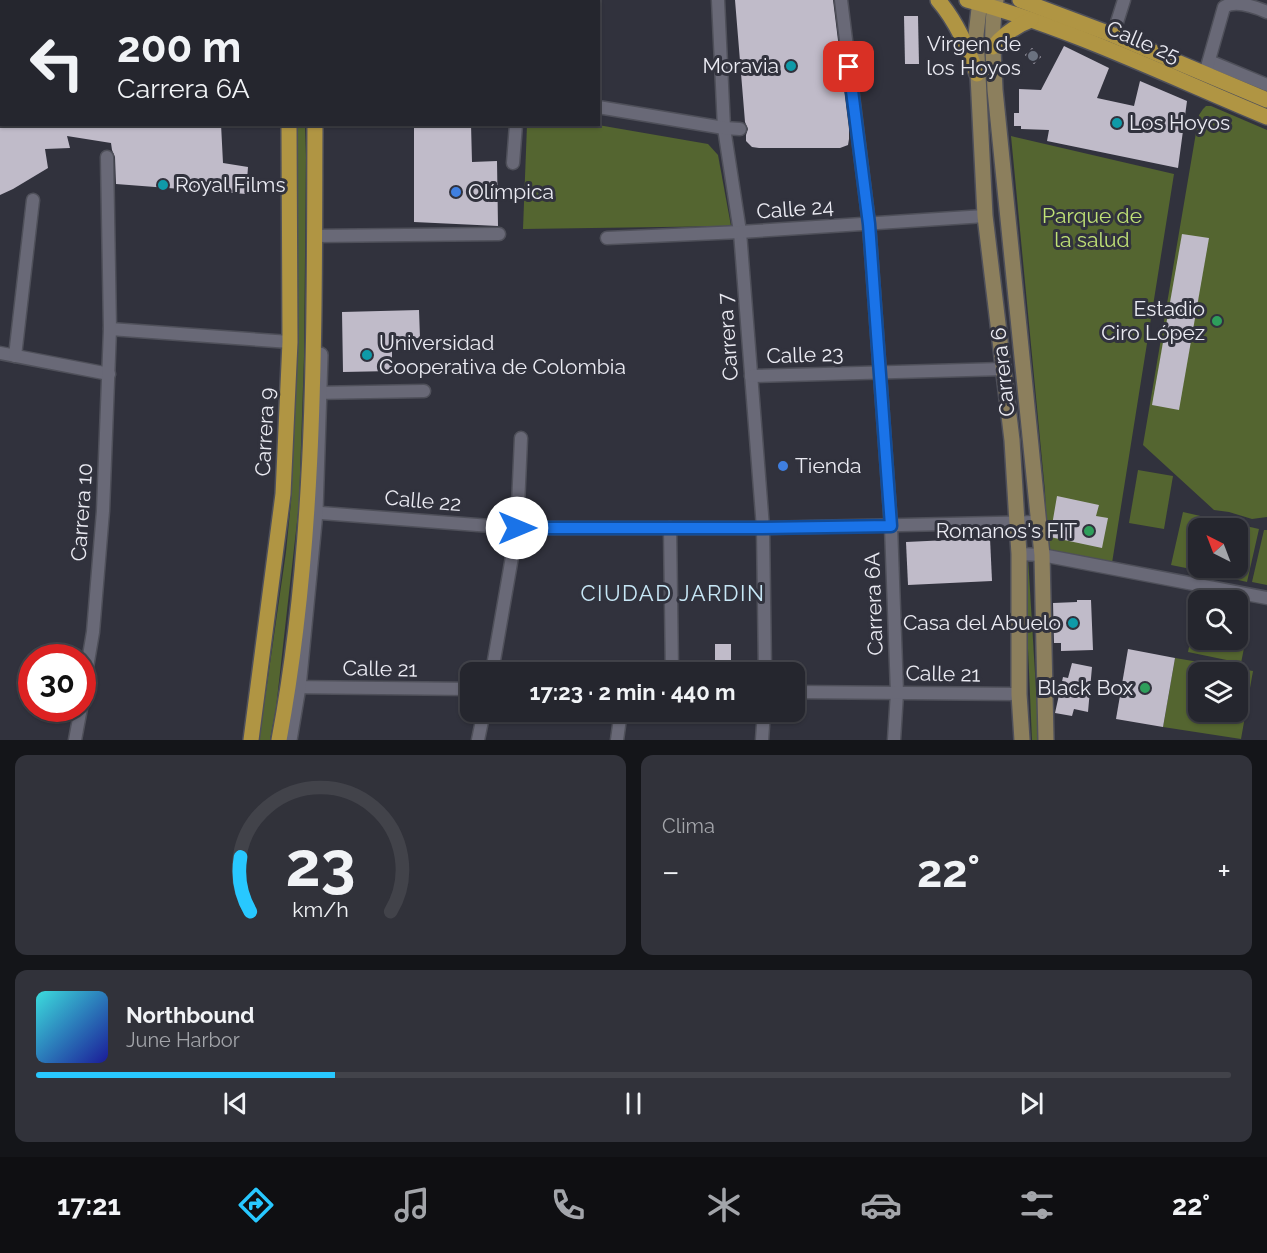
<!DOCTYPE html>
<html lang="es">
<head>
<meta charset="utf-8">
<style>
  :root { --surface:#25262e; --page:#31323a; --text:#f1f3f6; --muted:#a3a5aa; --line:#42434a; --accent:#28c8ff }
  body { margin:0; font-family:Raleway,sans-serif; background:var(--page); color:var(--text); height:100vh; display:flex; flex-direction:column; font-size:22px; white-space:nowrap }
  * { box-sizing:border-box; margin:0 }
  p { font-size:20px; color:var(--muted) }
  .icon { flex:none; width:33px; height:33px; fill:none; stroke:currentColor; stroke-width:2; stroke-linecap:round; stroke-linejoin:round }
  .map { position:relative; height:740px; overflow:hidden }
  .panel { display:flex; flex-direction:column; gap:15px; padding:15px; background:#141519; flex:1 }
  .panel>* { flex:none }
  .banner { position:absolute; left:0px; top:0px; width:600px; height:126px; box-shadow:0 2px 4px #0004,0 0 0 2px var(--line); background:#25262e; color:var(--text); overflow:hidden }
  .needle { width:39px; rotate:318deg }
  .tools { position:absolute; left:1188px; top:518px; display:grid; gap:12px }
  .tools a { display:grid; place-items:center; width:60px; height:60px; border-radius:12px; background:var(--surface); box-shadow:0 2px 4px #0004,0 0 0 2px var(--line); font-size:30px }
  .speed { position:absolute; left:18px; top:644px; display:flex; gap:12px; font-size:30px; font-weight:700; text-align:center }
  .speed>* { display:grid; place-content:center; width:78px; height:78px; border-radius:50%; background:var(--surface); box-shadow:0 2px 4px #0004,0 0 0 2px var(--line); line-height:1 }
  .speed .limit { border:9px solid #d22; background:#fff; color:#111 }
  .pin { position:absolute; display:grid; place-items:center; width:51px; height:51px; color:#fff; margin:-26px; border-radius:12px; box-shadow:0 3px 9px #0006 }
  .me { position:absolute; width:66px; margin:-33px; rotate:90deg; stroke-linejoin:round; filter:drop-shadow(0 0 4px #0008) }
  .turn { display:flex; align-items:center; gap:21px; height:126px; padding:0 18px; font-size:27px }
  .turn .icon { width:78px; height:78px; stroke-width:2.5 }
  .turn b { display:block; font-size:42px; line-height:51px }
  .big { font-size:45px; font-weight:700; line-height:1.1 }
  .panel .widget { flex:1; display:flex; flex-direction:column; justify-content:center; gap:9px; min-width:0; padding:0 21px; border-radius:12px; background:var(--page) }
  .panel .dial { align-items:center; gap:0 }
  .dial svg { height:156px; overflow:visible; fill:none; stroke:var(--line); stroke-width:7; stroke-linecap:round; text-anchor:middle }
  .dial text { fill:var(--text); stroke:none }
  .song { display:flex; align-items:center; gap:18px }
  .cover { width:72px; height:72px; border-radius:9px; background:linear-gradient(135deg,hsl(180 70% 55%),hsl(240 70% 35%)) }
  .played { height:6px; border-radius:3px; background:linear-gradient(90deg,var(--accent) 25%,var(--line) 25%) }
  .keys { display:flex; justify-content:space-around; direction:ltr }
  .heat { display:flex; justify-content:space-between; align-items:center; font-size:33px; direction:ltr }
  .panel .tiles { flex:1; display:grid; gap:15px; grid-template-columns:1fr 1fr }
  .widget:last-child { grid-column:span 2 }
  .trip { position:absolute; left:460px; top:662px; width:345px; height:60px; border-radius:12px; background:var(--surface); box-shadow:0 2px 4px #0004,0 0 0 2px var(--line); font-weight:700; line-height:60px; text-align:center }
  .dock { display:flex; height:96px; justify-content:space-around; align-items:center; background:#0f0f12; color:var(--muted) }
  .dock .icon { width:42px; height:42px }
  .dock .current { color:var(--accent) }
  .dock b { font-size:27px; color:var(--text) }
  .map>svg:first-child { display:block }
</style>
</head>
<body>
<div class="map">
<svg width="1267" height="740" viewBox="0 0 1267 740">
  <rect width="100%" height="100%" fill="#31323d"/>
  <g fill="#546530" fill-rule="evenodd">
    <path d="M 1206,106 L 1211,106 L 1267,130 L 1267,517 L 1252,519 L 1229,512 L 1214,510 L 1143,445 L 1199,115 L 1203,109 Z"/>
    <path d="M 295,125 L 305,125 L 306,157 L 304,357 L 299,504 L 276,708 L 270,740 L 259,740 L 286,552 L 291,502 L 296,355 Z"/>
    <path d="M 527,125 L 598,125 L 708,144 L 718,155 L 731,226 L 523,229 Z"/>
    <path d="M 1011,136 L 1174,174 L 1112,563 L 1047,550 L 1045,491 Z"/>
    <path d="M 1138,470 L 1173,476 L 1164,529 L 1129,523 Z"/>
    <path d="M 1183,512 L 1218,520 L 1216,528 L 1198,528 L 1198,567 L 1207,567 L 1206,572 L 1171,565 Z"/>
    <path d="M 1224,521 L 1259,529 L 1247,582 L 1212,574 L 1214,567 L 1238,567 L 1238,528 L 1223,528 Z"/>
    <path d="M 1264,530 L 1267,530 L 1267,585 L 1252,582 Z"/>
    <path d="M 1028,557 L 1039,740 L 1032,740 L 1024,558 Z"/>
    <path d="M 1195,617 L 1198,618 L 1198,639 L 1238,639 L 1238,625 L 1248,628 L 1241,663 L 1188,652 Z"/>
    <path d="M 1175,658 L 1253,671 L 1241,739 L 1163,727 ZM 1198,672 L 1238,672 L 1238,711 L 1198,711 Z"/>
  </g>
  <g fill="#c0bbc9">
    <path d="M 735,0 L 833,0 L 849,129 L 849,139 L 848,145 L 840,148 L 759,148 L 752,147 L 746,141 L 746,135 L 748,129 L 745,122 Z"/>
    <path d="M 904,16 L 918,16 L 919,64 L 905,64 Z"/>
    <path d="M 1064,46 L 1109,68 L 1097,98 L 1134,106 L 1140,81 L 1187,101 L 1178,168 L 1047,141 L 1049,130 L 1021,129 L 1021,126 L 1014,126 L 1014,113 L 1019,113 L 1019,89 L 1041,90 Z"/>
    <path d="M 1032,48 L 1041,57 L 1034,64 L 1025,55 Z"/>
    <path d="M 0,124 L 221,124 L 223,163 L 248,167 L 246,194 L 116,184 L 115,157 L 112,150 L 111,143 L 67,136 L 70,148 L 45,149 L 48,168 L 13,189 L 0,195 Z"/>
    <path d="M 414,124 L 471,124 L 472,162 L 497,161 L 498,226 L 414,222 Z"/>
    <path d="M 1182,234 L 1209,238 L 1179,410 L 1152,405 Z"/>
    <path d="M 419,310 L 420,338 L 392,339 L 392,371 L 343,372 L 342,312 Z"/>
    <path d="M 1057,496 L 1099,505 L 1096,516 L 1108,518 L 1102,548 L 1050,537 Z"/>
    <path d="M 990,538 L 992,581 L 908,585 L 906,542 Z"/>
    <path d="M 1077,600 L 1091,600 L 1093,650 L 1061,651 L 1061,643 L 1054,643 L 1053,603 L 1077,602 Z"/>
    <rect x="715" y="644" width="16" height="28"/>
    <path d="M 1128,649 L 1175,658 L 1163,727 L 1116,719 Z"/>
    <path d="M 1072,663 L 1092,667 L 1088,712 L 1074,709 L 1072,716 L 1055,713 L 1063,677 L 1068,678 Z"/>
  </g>
  <g fill="none" stroke-linecap="round" stroke-linejoin="round">
    <defs>
      <g id="minor">
        <path d="M 718,0 L 724,128 L 740,232 L 763,528 L 765,672"/>
        <path d="M 841,0 L 869,224 L 891,526 L 897,693 L 894,740"/>
        <path d="M 518,2 L 518,0"/>
        <path d="M 1113,35 L 1124,0"/>
        <path d="M 1209,61 L 1267,85"/>
        <path d="M 1205,74 L 1224,7 C 1235,0 1253,6 1267,12"/>
        <path d="M 598,107 L 724,128 L 740,129"/>
        <path d="M 513,163 L 516,124"/>
        <path d="M 314,236 L 499,234"/>
        <path d="M 607,238 L 740,232 L 985,216"/>
        <path d="M 110,329 L 290,342"/>
        <path d="M 0,353 L 109,374"/>
        <path d="M 15,356 L 33,200"/>
        <path d="M 751,376 L 1003,369"/>
        <path d="M 313,393 L 424,391"/>
        <path d="M 308,512 L 517,528 L 763,528 L 1039,522"/>
        <path d="M 670,528 L 672,672"/>
        <path d="M 1019,554 L 1042,555 L 1267,598"/>
        <path d="M 492,672 L 517,528 L 521,438"/>
        <path d="M 289,687 L 471,689"/>
        <path d="M 795,692 L 1019,694"/>
        <path d="M 82,697 L 93,632 L 103,511 L 110,329 L 107,157"/>
        <path d="M 75,740 L 81,708"/>
        <path d="M 478,740 L 484,711"/>
        <path d="M 617,740 L 621,711"/>
        <path d="M 762,740 L 764,711"/>
      </g>
      <g id="tertiary">
        <path d="M 321,0 L 321,2"/>
        <path d="M 289,740 L 298,687 L 315,512 L 320,355"/>
      </g>
      <g id="secondary">
        <path d="M 980,0 L 976,35 L 985,216 L 1012,440 L 1017,523 L 1019,554 L 1019,694 L 1022,740"/>
        <path d="M 996,0 C 990,29 994,61 995,90 L 1042,555 L 1046,740"/>
      </g>
      <g id="primary">
        <path d="M 286,0 L 286,2"/>
        <path d="M 312,0 L 312,2"/>
        <path d="M 938,0 C 957,22 967,47 977,74"/>
        <path d="M 967,0 C 1071,28 1168,76 1267,117"/>
        <path d="M 1020,0 L 1113,35 L 1267,100"/>
        <path d="M 993,47 C 1004,34 1015,26 1031,20"/>
        <path d="M 251,740 L 283,494 L 290,342 L 289,124"/>
        <path d="M 279,740 C 317,537 314,330 315,124"/>
      </g>
    </defs>
    <use href="#minor" stroke="#4f505a" stroke-width="15"/>
    <use href="#tertiary" stroke="#4f505a" stroke-width="18"/>
    <use href="#secondary" stroke="#4f505a" stroke-width="18"/>
    <use href="#primary" stroke="#4f505a" stroke-width="18"/>
    <use href="#minor" stroke="#696977" stroke-width="12"/>
    <use href="#tertiary" stroke="#696977" stroke-width="15"/>
    <use href="#secondary" stroke="#8c7f5d" stroke-width="15"/>
    <use href="#primary" stroke="#b09543" stroke-width="15"/>
  </g>
  <g fill="none" stroke-linecap="round" stroke-linejoin="round">
    <defs>
      <path id="route" d="M 517,528 L 763,528 L 891,526 L 869,224 L 849,67"/>
    </defs>
    <use href="#route" stroke="#114b97" stroke-width="15"/>
    <use href="#route" stroke="#1a73e8" stroke-width="10"/>
  </g>
  <circle fill="#6b7280" stroke="#31323d" stroke-width="2" cx="1033" cy="56" r="6"/>
  <g fill="#0f9aa8" stroke="#31323d" stroke-width="2">
    <circle cx="791" cy="66" r="6"/>
    <circle cx="1117" cy="123" r="6"/>
    <circle cx="163" cy="185" r="6"/>
    <circle cx="367" cy="355" r="6"/>
    <circle cx="1073" cy="623" r="6"/>
  </g>
  <g fill="#3f7fe0" stroke="#31323d" stroke-width="2">
    <circle cx="456" cy="192" r="6"/>
    <circle cx="783" cy="466" r="6"/>
  </g>
  <g fill="#2e9e5b" stroke="#31323d" stroke-width="2">
    <circle cx="1217" cy="321" r="6"/>
    <circle cx="1089" cy="531" r="6"/>
    <circle cx="1145" cy="688" r="6"/>
  </g>
  <g text-anchor="middle" stroke-width="6" stroke-linejoin="round" paint-order="stroke">
    <g font-size="21" fill="#eaeaf2" stroke="#31323d">
      <text transform="translate(1143 42) rotate(23)" y="7">Calle 25</text>
      <text transform="translate(795 209) rotate(-4)" y="7">Calle 24</text>
      <text transform="translate(728 337) rotate(-94)" y="7">Carrera 7</text>
      <text transform="translate(805 355) rotate(-2)" y="7">Calle 23</text>
      <text transform="translate(1003 372) rotate(-96)" y="7">Carrera 6</text>
      <text transform="translate(265 432) rotate(-87)" y="7">Carrera 9</text>
      <text transform="translate(423 501) rotate(5)" y="7">Calle 22</text>
      <text transform="translate(82 512) rotate(-86)" y="7">Carrera 10</text>
      <text transform="translate(874 604) rotate(-92)" y="7">Carrera 6A</text>
      <text transform="translate(380 669) rotate(1)" y="7">Calle 21</text>
      <text transform="translate(943 674) rotate(1)" y="7">Calle 21</text>
    </g>
    <g font-size="21" fill="#eaeaf2" stroke="#31323d" text-anchor="end">
      <text x="1021" y="51">Virgen de<tspan x="1021" dy="24">los Hoyos</tspan></text>
      <text x="779" y="73">Moravia</text>
      <text x="1129" y="130" text-anchor="start">Los Hoyos</text>
      <text x="175" y="192" text-anchor="start">Royal Films</text>
      <text x="468" y="199" text-anchor="start">Olímpica</text>
      <text x="1205" y="316">Estadio<tspan x="1205" dy="24">Ciro López</tspan></text>
      <text x="379" y="350" text-anchor="start">Universidad<tspan x="379" dy="24">Cooperativa de Colombia</tspan></text>
      <text x="795" y="473" text-anchor="start">Tienda</text>
      <text x="1077" y="538">Romanos's FIT</text>
      <text x="1061" y="630">Casa del Abuelo</text>
      <text x="1133" y="695">Black Box</text>
    </g>
    <g font-size="21" fill="#c0e276" stroke="#31323d">
      <text x="1092" y="223">Parque de<tspan x="1092" dy="24">la salud</tspan></text>
    </g>
    <g font-size="22" letter-spacing="1.5" fill="#c7e7f6" stroke="#31323d">
      <text x="673" y="601">CIUDAD JARDIN</text>
    </g>
  </g>
</svg>
<div class="tools">
<a><svg class="needle" viewBox="-14 -14 28 28"><path d="M0-13l5 13h-10z" fill="#e53935"/><path d="M0 13l5-13h-10z" fill="#a3a5aa"/></svg></a>
<a><svg class="icon" aria-label="search" viewBox="0 0 24 24"><circle cx="10" cy="10" r="6"/><path d="M15 15l6 6"/></svg></a>
<a><svg class="icon" aria-label="layers" viewBox="0 0 24 24"><path d="M12 4l9 5-9 5-9-5zM3 14l9 5 9-5"/></svg></a>
</div>
<div class="speed"><div class="limit">30</div></div>
<div class="pin" style="left:849px;top:67px;background:#d93025"><svg class="icon" aria-label="arrive" viewBox="0 0 24 24"><path d="M6 21V4h12l-3 4 3 4H6"/></svg></div>
<svg class="me" style="left:517px;top:528px" viewBox="-20 -20 40 40"><circle r="19" fill="#fff"/><path d="M0-13L10 11 0 6-10 11z" fill="#1a73e8"/></svg>
<div class="trip">17:23 · 2 min · 440 m</div>
<div class="banner">
<div class="turn"><svg class="icon" aria-label="left" viewBox="0 0 24 24"><path d="M17 20v-9H6M10 6l-5 5 5 5"/></svg><div><b>200 m</b>Carrera 6A</div></div>
</div>
</div>
<section class="panel">
<div class="tiles">
<div class="widget dial"><svg viewBox="0 0 100 80">
<path d="M14 69A42 42 0 1 1 86 69"/>
<path d="M14 69A42 42 0 0 1 9 41" stroke="#28c8ff"/>
<text x="50" y="56" font-size="32" font-weight="700">23</text>
<text x="50" y="72" font-size="11">km/h</text>
</svg></div>
<div class="widget"><p>Clima</p>
<div class="heat"><a>−</a><b class="big">22°</b><a>+</a></div>
</div>
<div class="widget">
<div class="song"><i class="cover"></i><div><b>Northbound</b><p>June Harbor</p></div></div>
<div class="played"></div>
<div class="keys"><svg class="icon" aria-label="previous" viewBox="0 0 24 24"><path d="M18 5L8 12l10 7zM5 5v14"/></svg><svg class="icon" aria-label="pause" viewBox="0 0 24 24"><path d="M8 5v14M16 5v14"/></svg><svg class="icon" aria-label="next" viewBox="0 0 24 24"><path d="M6 5l10 7-10 7zM19 5v14"/></svg></div>
</div>
</div>
</section>
<nav class="dock">
<b>17:21</b>
<svg class="icon current" aria-label="directions" viewBox="0 0 24 24"><path d="M12 3l9 9-9 9-9-9zM9 14v-3h6M13 9l2 2-2 2"/></svg>
<svg class="icon" aria-label="music" viewBox="0 0 24 24"><path d="M9 18V5l10-2v13"/><circle cx="6" cy="18" r="3"/><circle cx="16" cy="16" r="3"/></svg>
<svg class="icon" aria-label="phone" viewBox="0 0 24 24"><path d="M5 4h4l2 5-3 2q2 4 5 5l2-3 5 2v4C11 20 4 13 5 4z"/></svg>
<svg class="icon" aria-label="climate" viewBox="0 0 24 24"><path d="M12 3v18M4 7l16 10M4 17L20 7"/></svg>
<svg class="icon" aria-label="car" viewBox="0 0 24 24"><path d="M5 17H2v-5l4-1 3-4h7l3 4 3 1v5h-3M9 17h6M6 11h13"/><circle cx="7" cy="17" r="2"/><circle cx="17" cy="17" r="2"/></svg>
<svg class="icon" aria-label="filters" viewBox="0 0 24 24"><path d="M4 7h16M4 17h16"/><circle cx="9" cy="7" r="2"/><circle cx="15" cy="17" r="2"/></svg>
<b>22°</b>
</nav>
</body>
</html>
